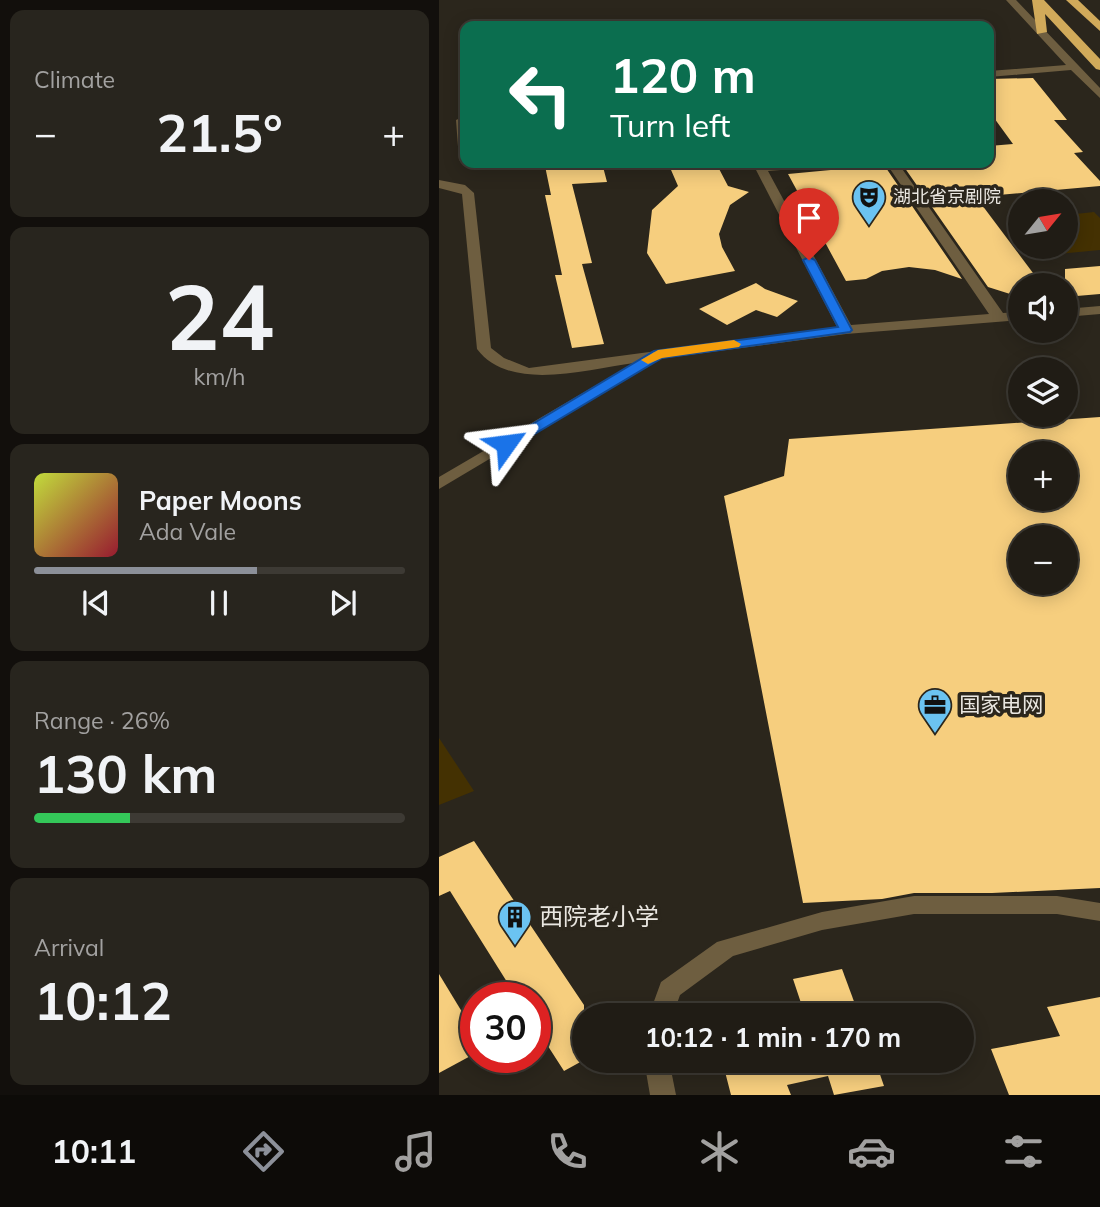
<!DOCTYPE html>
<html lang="en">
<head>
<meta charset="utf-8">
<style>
  :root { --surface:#201c15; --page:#28251e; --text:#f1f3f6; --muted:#a2a1a0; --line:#3d3a34; --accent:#8c9099 }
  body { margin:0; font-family:Mulish,"Noto Sans SC",sans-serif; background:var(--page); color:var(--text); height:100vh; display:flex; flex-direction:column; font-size:26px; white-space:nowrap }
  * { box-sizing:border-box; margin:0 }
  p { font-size:23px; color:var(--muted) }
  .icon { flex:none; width:38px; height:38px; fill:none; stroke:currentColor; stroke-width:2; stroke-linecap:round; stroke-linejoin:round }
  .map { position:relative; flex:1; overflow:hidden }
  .details { display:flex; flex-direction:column; gap:10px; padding:10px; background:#120f0c; width:439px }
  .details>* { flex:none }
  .hud { position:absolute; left:21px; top:21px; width:534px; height:147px; border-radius:14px; box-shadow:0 4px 18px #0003,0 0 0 2px var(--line); background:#0b6e4f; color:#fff; overflow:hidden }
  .needle { width:46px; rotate:60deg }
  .fabs { position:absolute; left:569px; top:189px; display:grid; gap:14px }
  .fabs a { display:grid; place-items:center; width:70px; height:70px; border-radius:50%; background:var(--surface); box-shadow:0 4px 18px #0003,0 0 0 2px var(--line); font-size:35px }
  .speed { position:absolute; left:21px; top:982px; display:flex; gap:14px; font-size:35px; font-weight:700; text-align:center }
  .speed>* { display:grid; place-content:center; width:91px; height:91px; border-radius:50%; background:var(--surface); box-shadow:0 4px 18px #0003,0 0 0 2px var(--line); line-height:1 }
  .speed .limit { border:10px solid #d22; background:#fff; color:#111 }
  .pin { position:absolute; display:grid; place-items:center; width:60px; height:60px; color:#fff; margin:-72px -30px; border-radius:50% 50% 50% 0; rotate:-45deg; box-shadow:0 0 7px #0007 }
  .pin .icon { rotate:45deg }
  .me { position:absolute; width:77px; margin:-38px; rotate:59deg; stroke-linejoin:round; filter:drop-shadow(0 0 5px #0008) }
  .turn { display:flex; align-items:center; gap:24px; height:147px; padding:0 35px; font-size:32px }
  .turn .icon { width:91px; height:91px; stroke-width:2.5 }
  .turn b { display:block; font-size:49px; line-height:60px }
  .big { font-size:52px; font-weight:700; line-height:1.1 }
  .details .widget { flex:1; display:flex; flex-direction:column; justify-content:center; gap:10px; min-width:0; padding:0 24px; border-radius:14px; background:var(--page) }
  .details .dial { align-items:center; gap:0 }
  .dial b { font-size:91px; line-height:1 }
  .song { display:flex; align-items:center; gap:21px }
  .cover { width:84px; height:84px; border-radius:10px; background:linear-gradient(135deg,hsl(70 70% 55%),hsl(350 70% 35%)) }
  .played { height:7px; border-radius:4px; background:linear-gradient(90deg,var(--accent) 60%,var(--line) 60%) }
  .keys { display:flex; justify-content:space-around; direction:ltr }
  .heat { display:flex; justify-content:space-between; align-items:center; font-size:38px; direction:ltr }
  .charge { height:10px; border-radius:5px; background:linear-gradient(90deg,#34c759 26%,var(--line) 0) }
  .trip { position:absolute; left:133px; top:1003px; width:402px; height:70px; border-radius:35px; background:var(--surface); box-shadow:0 4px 18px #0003,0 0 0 2px var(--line); font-weight:700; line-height:70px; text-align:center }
  .dock { display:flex; height:112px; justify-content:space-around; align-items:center; background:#0d0b08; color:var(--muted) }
  .dock .icon { width:49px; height:49px }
  .dock .on { color:var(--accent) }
  .dock b { font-size:32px; color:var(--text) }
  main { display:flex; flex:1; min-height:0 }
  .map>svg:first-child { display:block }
</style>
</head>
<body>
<main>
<section class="details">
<div class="widget"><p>Climate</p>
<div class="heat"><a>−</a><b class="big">21.5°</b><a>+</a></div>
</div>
<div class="widget dial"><b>24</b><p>km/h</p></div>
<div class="widget">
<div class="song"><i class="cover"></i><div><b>Paper Moons</b><p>Ada Vale</p></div></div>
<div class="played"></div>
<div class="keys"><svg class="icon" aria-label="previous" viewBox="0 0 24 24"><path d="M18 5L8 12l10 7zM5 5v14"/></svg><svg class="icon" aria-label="pause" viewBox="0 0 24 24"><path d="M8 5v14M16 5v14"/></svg><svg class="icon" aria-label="next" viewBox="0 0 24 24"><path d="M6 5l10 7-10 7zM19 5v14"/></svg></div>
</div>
<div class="widget"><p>Range · 26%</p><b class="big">130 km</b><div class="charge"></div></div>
<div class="widget"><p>Arrival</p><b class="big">10:12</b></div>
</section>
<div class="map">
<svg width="661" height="1095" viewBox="0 0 661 1095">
  <rect width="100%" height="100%" fill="#2b261c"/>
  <g fill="#443102">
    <path d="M 655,212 L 661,218 L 661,250 L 619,254 L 613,247 L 626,247 L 627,215 Z"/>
    <path d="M 0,738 L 35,791 L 0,805 Z"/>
  </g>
  <g fill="#f6ce7e" fill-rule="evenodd">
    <path d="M 594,78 L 628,120 L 615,120 L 644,152 L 635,153 L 661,181 L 661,186 L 537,197 L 603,285 L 581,285 L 581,297 L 549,287 L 463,164 L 550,163 L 550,146 L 574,144 L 550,111 L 550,79 Z"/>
    <path d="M 163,163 L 168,182 L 133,184 L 153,263 L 143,264 L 165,344 L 133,348 L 116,275 L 123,275 L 106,195 L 112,195 L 106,166 Z"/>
    <path d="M 229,163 L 277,163 L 289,186 L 310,192 L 291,205 L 280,234 L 283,247 L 296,271 L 227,284 L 208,253 L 213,210 L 239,186 Z"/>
    <path d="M 445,165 L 523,279 L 496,270 L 470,267 L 443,271 L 427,279 L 407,281 L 349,174 Z"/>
    <path d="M 661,266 L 661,294 L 626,297 L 626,269 Z"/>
    <path d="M 317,283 L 326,289 L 359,301 L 338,317 L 317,310 L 288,325 L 260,309 Z"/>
    <path d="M 661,417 L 661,888 L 553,893 L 475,893 L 443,899 L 364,903 L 285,496 L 345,476 L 350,439 ZM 581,453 L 626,453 L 626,499 L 581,499 ZM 581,537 L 626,537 L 626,583 L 581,583 Z"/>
    <path d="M 35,841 L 145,1005 L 145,1060 L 125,1071 L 96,1026 L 96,998 L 78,998 L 11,891 L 0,896 L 0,857 Z"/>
    <path d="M 403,969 L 420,1015 L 366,1015 L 354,979 Z"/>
    <path d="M 0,974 L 37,1035 L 37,1053 L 0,1073 Z"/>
    <path d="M 661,997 L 661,1095 L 570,1095 L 552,1049 L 621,1036 L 608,1007 Z"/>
    <path d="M 283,1060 L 436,1060 L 445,1086 L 395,1095 L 389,1076 L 348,1085 L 352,1095 L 292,1095 Z"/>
  </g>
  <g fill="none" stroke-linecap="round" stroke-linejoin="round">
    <g fill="#6e5e40" fill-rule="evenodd">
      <path d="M 567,0 L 577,0 L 661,88 L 661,98 L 632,70 L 550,77 L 550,71 L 627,65 Z"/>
      <path d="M 26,116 L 26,163 L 29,163 L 26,164 L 20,160 L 17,120 Z"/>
      <path d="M 342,163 L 386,163 L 380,167 L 329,171 L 412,325 L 550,314 L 447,163 L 459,163 L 564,313 L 581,312 L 581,320 L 407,334 L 219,359 L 0,489 L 0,477 L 195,363 C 148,369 71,393 38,349 L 23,194 L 0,188 L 0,180 L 26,185 L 35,193 L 52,348 L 65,358 L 90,368 L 398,327 L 316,168 L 322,164 Z"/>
      <path d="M 661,306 L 661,314 L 626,317 L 626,309 Z"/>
      <path d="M 475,896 L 618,896 L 661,903 L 661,921 L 618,914 L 475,914 L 383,930 L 294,956 L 241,995 L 234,1015 L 210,1015 L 222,982 L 278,942 L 383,912 Z"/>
      <path d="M 205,1060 L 230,1060 L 237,1095 L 211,1095 Z"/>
    </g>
    <g fill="#d1aa5a" fill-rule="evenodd">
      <path d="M 593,0 L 605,0 L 661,59 L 661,70 L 657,69 L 606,14 L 608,32 L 598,34 Z"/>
      <path d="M 627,0 L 639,0 L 661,21 L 661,31 Z"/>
    </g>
  </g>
  <path fill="#1a73e8" stroke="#114b97" stroke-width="2" d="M 370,257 L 376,260 L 413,330 L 411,332 L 223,358 L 72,448 L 62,448 L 60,444 L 215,351 L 399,327 L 364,260 Z"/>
  <path fill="#f59e0b" d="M 295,340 L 302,344 L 300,347 L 223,358 L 209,364 L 202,360 L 219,350 Z"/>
  <defs>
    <symbol id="theatre-pin" viewBox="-11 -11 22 30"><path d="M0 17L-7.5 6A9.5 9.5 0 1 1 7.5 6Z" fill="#6bc3f2" stroke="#2b261c"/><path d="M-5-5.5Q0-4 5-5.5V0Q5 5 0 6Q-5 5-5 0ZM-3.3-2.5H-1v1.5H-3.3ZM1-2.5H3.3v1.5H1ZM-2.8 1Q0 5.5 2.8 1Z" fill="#111"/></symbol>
    <symbol id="office-pin" viewBox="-11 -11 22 30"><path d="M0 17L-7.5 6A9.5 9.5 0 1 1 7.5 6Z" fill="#6bc3f2" stroke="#2b261c"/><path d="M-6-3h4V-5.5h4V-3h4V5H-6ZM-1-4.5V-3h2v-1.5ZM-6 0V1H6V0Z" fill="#111"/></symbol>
    <symbol id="building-pin" viewBox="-11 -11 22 30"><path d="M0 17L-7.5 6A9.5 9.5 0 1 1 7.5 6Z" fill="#6bc3f2" stroke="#2b261c"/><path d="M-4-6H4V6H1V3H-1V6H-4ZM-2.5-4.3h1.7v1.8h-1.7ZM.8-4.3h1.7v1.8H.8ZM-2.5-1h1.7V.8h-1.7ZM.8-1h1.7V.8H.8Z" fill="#111"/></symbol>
  </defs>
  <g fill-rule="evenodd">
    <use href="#theatre-pin" x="411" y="178" width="38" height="52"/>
    <use href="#office-pin" x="477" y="686" width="38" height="52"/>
    <use href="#building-pin" x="57" y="898" width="38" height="52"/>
  </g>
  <g text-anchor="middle" stroke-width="7" stroke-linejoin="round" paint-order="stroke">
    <g font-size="18" fill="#eae7e1" stroke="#2b261c" text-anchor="start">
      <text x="454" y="203">湖北省京剧院</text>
    </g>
    <g font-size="21" fill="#eae7e1" stroke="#2b261c" text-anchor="start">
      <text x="520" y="712">国家电网</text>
    </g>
    <g font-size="24" fill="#eae7e1" stroke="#2b261c" text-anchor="start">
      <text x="100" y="925">西院老小学</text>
    </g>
  </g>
</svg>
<div class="fabs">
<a><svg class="needle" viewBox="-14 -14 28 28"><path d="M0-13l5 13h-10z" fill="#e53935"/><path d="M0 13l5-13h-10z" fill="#a2a1a0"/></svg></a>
<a><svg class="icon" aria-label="sound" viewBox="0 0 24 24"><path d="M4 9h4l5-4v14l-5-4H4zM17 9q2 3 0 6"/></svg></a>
<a><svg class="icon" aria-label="layers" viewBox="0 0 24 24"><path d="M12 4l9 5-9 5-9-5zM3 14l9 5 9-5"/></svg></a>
<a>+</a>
<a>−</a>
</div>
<div class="speed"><div class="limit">30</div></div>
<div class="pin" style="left:370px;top:260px;background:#d93025"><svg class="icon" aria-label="arrive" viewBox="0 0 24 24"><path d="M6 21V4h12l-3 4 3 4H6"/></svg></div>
<svg class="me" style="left:67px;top:444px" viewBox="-20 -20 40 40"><path d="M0-17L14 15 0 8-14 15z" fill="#1a73e8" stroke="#fff" stroke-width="4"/></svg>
<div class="trip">10:12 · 1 min · 170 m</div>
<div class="hud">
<div class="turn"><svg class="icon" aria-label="left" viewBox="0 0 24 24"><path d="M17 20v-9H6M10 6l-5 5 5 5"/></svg><div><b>120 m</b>Turn left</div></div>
</div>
</div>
</main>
<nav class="dock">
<b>10:11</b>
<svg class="icon on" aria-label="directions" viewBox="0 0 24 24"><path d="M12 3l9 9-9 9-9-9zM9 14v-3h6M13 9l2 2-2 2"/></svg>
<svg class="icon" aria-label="music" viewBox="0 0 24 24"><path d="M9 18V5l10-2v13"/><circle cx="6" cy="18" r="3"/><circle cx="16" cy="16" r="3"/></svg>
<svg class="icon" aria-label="phone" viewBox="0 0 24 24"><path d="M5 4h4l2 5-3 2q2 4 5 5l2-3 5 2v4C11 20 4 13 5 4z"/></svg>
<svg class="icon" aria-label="climate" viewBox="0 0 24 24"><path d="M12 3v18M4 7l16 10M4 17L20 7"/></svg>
<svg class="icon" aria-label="car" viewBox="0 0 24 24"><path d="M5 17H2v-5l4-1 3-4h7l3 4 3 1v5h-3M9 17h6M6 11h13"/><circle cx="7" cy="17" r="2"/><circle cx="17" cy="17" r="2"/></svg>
<svg class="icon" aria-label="filters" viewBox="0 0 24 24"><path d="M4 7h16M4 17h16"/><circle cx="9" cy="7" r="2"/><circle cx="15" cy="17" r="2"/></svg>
</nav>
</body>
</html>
